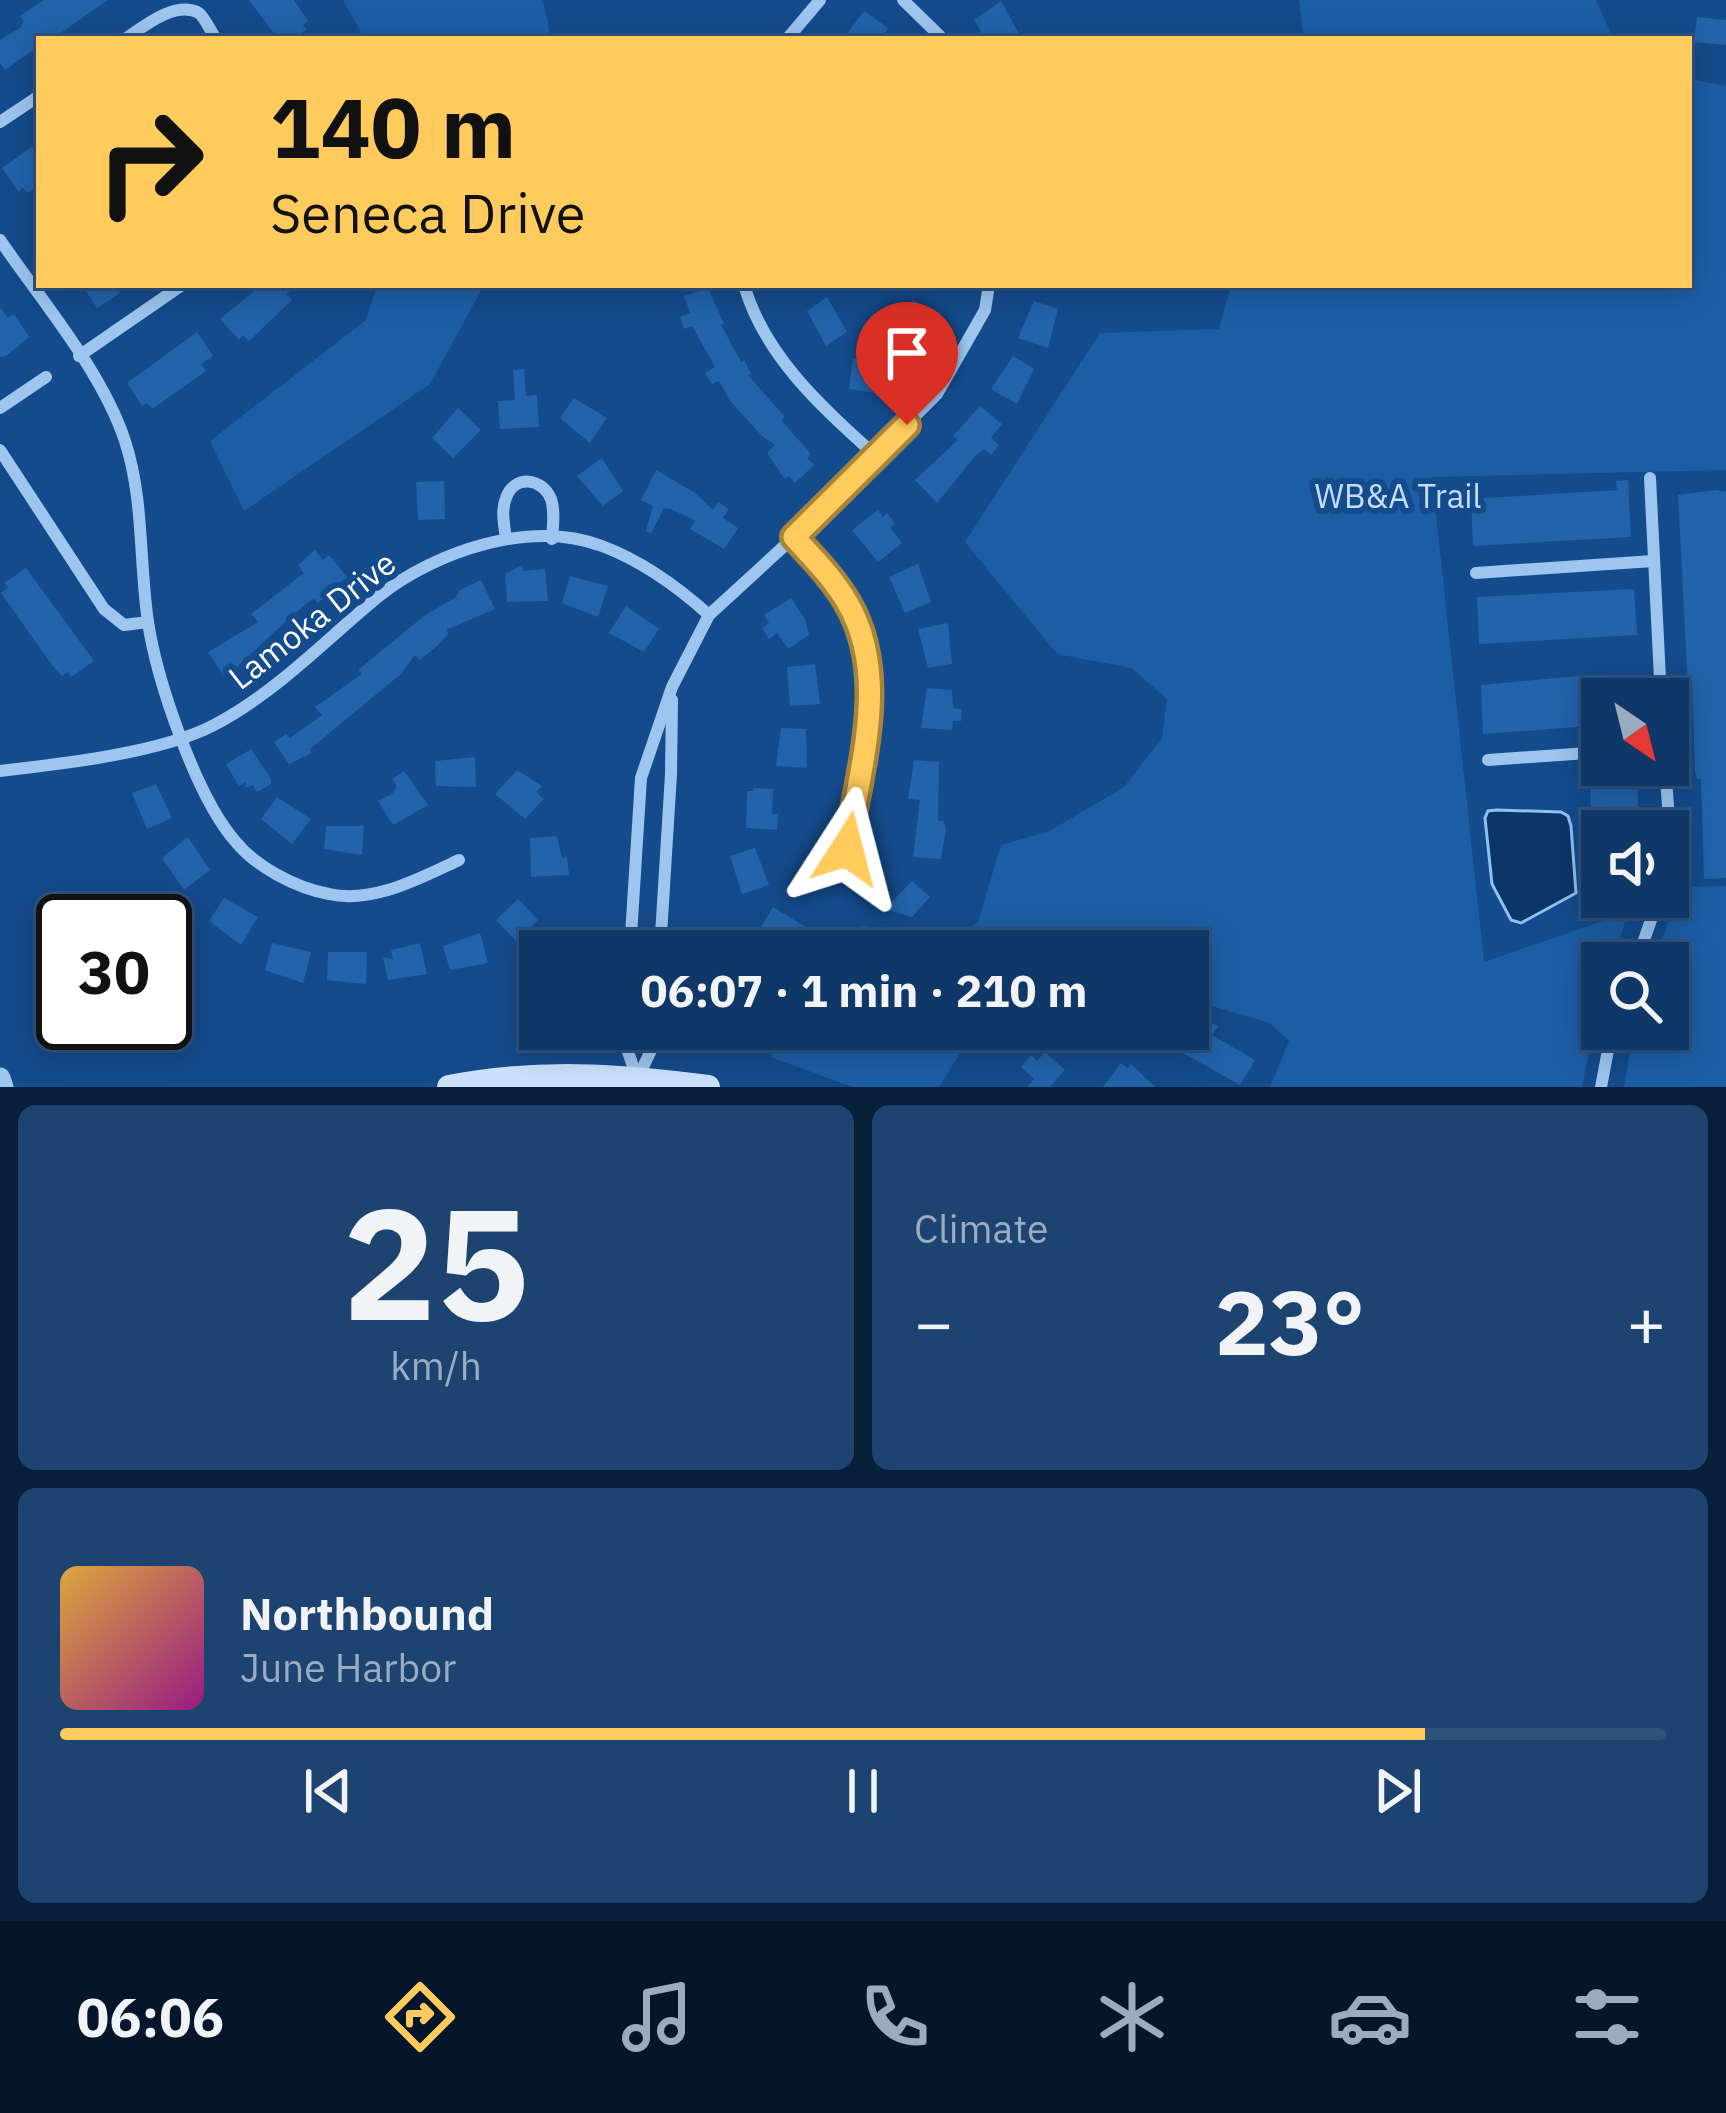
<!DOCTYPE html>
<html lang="en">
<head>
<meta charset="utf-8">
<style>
  :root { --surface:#0f3869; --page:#1d4371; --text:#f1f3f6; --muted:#9bacc0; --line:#2f527d; --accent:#ffcb5c }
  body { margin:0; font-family:"IBM Plex Sans",sans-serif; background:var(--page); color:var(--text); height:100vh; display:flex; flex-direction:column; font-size:45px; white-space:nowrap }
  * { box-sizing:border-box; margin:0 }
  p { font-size:39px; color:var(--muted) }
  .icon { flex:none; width:66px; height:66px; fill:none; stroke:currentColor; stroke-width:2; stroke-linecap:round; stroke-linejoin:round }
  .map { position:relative; height:1087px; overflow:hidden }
  .side { display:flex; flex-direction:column; gap:18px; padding:18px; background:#081f3a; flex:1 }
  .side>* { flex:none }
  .banner { position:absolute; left:36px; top:36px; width:1656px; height:252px; border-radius:0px; box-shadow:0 6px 30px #0003,0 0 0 3px var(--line); background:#ffcb5c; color:#111; overflow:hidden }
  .needle { width:78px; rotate:145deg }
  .controls { position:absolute; left:1581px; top:678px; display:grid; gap:24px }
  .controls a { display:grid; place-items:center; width:108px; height:108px; border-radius:0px; background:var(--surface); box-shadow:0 6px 30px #0003,0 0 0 3px var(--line); font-size:60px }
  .speed { position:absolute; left:36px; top:894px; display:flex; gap:24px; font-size:60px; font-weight:700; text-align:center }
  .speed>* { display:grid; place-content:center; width:156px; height:156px; border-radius:50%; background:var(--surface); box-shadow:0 6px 30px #0003,0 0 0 3px var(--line); line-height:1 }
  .speed .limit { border:6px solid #111; border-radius:18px; background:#fff; color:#111 }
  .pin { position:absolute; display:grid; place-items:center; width:102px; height:102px; color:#fff; margin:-123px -51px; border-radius:50% 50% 50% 0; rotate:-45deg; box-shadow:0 0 12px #0007 }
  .pin .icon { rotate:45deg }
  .me { position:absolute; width:132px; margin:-66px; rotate:9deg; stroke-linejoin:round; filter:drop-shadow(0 0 9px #0008) }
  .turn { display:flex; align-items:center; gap:42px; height:252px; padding:0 36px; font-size:54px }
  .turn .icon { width:156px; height:156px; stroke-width:2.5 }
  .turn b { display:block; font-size:84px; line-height:102px }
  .big { font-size:90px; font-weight:700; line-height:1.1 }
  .side .card { flex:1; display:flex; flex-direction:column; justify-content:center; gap:18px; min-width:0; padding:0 42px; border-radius:18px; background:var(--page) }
  .side .dial { align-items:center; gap:0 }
  .dial b { font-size:156px; line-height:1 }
  .song { display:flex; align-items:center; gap:36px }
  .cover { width:144px; height:144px; border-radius:18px; background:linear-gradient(135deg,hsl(40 70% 55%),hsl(310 70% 35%)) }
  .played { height:12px; border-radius:6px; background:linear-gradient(90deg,var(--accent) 85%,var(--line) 85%) }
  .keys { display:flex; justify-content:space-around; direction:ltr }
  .heat { display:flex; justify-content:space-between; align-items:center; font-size:66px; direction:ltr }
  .side .tiles { flex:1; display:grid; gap:18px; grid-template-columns:1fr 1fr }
  .card:last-child { grid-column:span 2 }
  .trip { position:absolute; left:519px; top:930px; width:690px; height:120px; border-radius:0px; background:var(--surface); box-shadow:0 6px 30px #0003,0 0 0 3px var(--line); font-weight:700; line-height:120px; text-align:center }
  .menu { display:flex; height:192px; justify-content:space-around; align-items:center; background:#06162a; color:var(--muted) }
  .menu .icon { width:84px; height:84px }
  .menu .selected { color:var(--accent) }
  .menu b { font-size:54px; color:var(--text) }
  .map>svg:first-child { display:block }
</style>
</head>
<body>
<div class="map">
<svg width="1726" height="1087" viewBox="0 0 1726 1087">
  <rect width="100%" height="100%" fill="#144b8c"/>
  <g fill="#1c5ea6">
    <path d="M 343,0 L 543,0 L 551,39 L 365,39 Z"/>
    <path d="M 1299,0 L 1596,0 L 1613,39 L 1304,39 Z"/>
    <path d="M 1689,79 L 1726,86 L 1726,470 L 1432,477 L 1484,962 L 1600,922 L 1626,919 L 1612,963 L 1602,963 C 1602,1004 1589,1046 1582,1087 L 1270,1087 L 1289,1041 L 1270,1023 L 1188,999 L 1188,951 L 936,951 L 978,922 L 1001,845 L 1050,831 L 1124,787 L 1162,738 L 1167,699 L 1132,668 L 1057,654 L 965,542 L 1100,333 L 1219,329 L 1231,285 L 1689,285 Z"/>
    <path d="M 377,285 L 484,285 L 430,384 L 244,511 L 210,441 L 366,320 Z"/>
    <path d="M 1726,886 L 1726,1087 L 1624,1087 L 1634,1029 L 1668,1029 L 1668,963 L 1654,963 L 1680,887 Z"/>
    <path d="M 786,1029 L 1058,1029 L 965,1045 L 939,1087 L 853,1087 L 770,1057 Z"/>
  </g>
  <path fill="#0c3668" stroke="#8ec0f3" stroke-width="3" d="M 1497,810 L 1561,812 L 1568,816 L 1571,826 L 1576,893 L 1521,923 L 1511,920 L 1492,884 L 1485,818 L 1488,811 Z"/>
  <g fill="#2263ab">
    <path d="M 44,0 L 108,0 L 59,34 L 62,39 L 39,39 L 39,46 L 5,70 L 0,63 L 0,40 L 20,28 L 24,22 L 20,16 Z"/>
    <path d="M 249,0 L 294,0 L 308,21 L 303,25 L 306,30 L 293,39 L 278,39 Z"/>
    <path d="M 1001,1 L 1022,39 L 971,39 L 981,31 L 974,20 Z"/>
    <path d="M 864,11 L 888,28 L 880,39 L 843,39 Z"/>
    <path d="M 1697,17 L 1726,20 L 1726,45 L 1694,42 Z"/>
    <path d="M 39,142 L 39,186 L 27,193 L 23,188 L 18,191 L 2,168 Z"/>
    <path d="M 82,285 L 115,285 L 120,293 L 97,308 Z"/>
    <path d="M 262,285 L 299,285 L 286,294 L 292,300 L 249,341 L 243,335 L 239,340 L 220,319 Z"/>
    <path d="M 708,288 L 724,324 L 721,325 L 741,362 L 744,360 L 751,374 L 748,375 L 785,417 L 781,420 L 811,454 L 807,458 L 814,465 L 795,483 L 789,476 L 785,479 L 767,453 L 775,445 L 762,436 L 730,401 L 719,381 L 712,384 L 705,373 L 715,367 L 692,326 L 684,329 L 680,317 L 690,313 L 684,296 Z"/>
    <path d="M 827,297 L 847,332 L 826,346 L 807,311 Z"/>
    <path d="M 913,300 L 938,314 L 921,351 L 894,336 L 898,328 L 891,324 L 897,312 L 905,316 Z"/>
    <path d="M 1034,301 L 1058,309 L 1048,348 L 1018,338 Z"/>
    <path d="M 0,307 L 8,318 L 14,314 L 29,337 L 6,356 L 0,357 Z"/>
    <path d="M 197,332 L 213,356 L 201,364 L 206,371 L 152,409 L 147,403 L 142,406 L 127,383 Z"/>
    <path d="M 859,349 L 887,353 L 885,363 L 894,364 L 891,383 L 897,384 L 895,396 L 849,389 L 853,359 L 858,359 Z"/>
    <path d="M 1013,356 L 1034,369 L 1017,404 L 991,389 Z"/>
    <path d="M 524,369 L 526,396 L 537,395 L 539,427 L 500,429 L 498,401 L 515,400 L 513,370 Z"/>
    <path d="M 574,398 L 607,418 L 590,443 L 560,418 Z"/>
    <path d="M 980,406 L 1002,424 L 991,438 L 999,445 L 991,455 L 984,449 L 976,455 L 937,503 L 915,480 L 958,440 L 953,436 Z"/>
    <path d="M 458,408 L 481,430 L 453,458 L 432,438 Z"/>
    <path d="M 602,458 L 623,491 L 603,506 L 577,476 Z"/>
    <path d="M 656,470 L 695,493 L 713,510 L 718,502 L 729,509 L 723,518 L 738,528 L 724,549 L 690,529 L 696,521 L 671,509 L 664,508 L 651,533 L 646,531 L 653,506 L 641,500 Z"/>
    <path d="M 1628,480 L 1631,537 L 1473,546 L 1471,499 L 1617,490 L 1616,481 Z"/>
    <path d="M 444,481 L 445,519 L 418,520 L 416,482 Z"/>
    <path d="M 1716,490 L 1726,492 L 1726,878 L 1704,879 L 1701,779 L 1697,779 L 1695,771 L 1692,677 L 1688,678 L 1687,669 L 1678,495 Z"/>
    <path d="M 878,510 L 883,517 L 887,513 L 895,524 L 890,527 L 902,543 L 878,562 L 852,530 Z"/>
    <path d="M 315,550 L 323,560 L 329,555 L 347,577 L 318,603 L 314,598 L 294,614 L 225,678 L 208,652 L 258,622 L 251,614 L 304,573 L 298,565 Z"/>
    <path d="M 918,564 L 931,602 L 905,613 L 889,577 Z"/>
    <path d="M 522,565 L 523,571 L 545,569 L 548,601 L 507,602 L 505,574 Z"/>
    <path d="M 26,568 L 94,661 L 71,677 L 68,672 L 62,676 L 52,665 L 1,593 L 8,588 L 4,583 Z"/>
    <path d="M 570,576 L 608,586 L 598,617 L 562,603 Z"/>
    <path d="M 481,580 L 495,609 L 446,630 L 449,633 L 437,646 L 420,660 L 415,655 L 401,674 L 310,749 L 312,753 L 289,764 L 274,742 L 286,734 L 290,738 L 322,715 L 315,707 L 362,674 L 358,670 L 424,616 L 456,597 L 460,590 Z"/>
    <path d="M 1634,589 L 1637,635 L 1479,644 L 1477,597 Z"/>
    <path d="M 791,598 L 805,619 L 809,635 L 788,649 L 777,633 L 769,639 L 762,628 L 769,623 L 764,615 Z"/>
    <path d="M 626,606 L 659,629 L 644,652 L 609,633 Z"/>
    <path d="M 948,623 L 952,664 L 928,668 L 918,629 Z"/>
    <path d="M 815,664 L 820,704 L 790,706 L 787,667 Z"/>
    <path d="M 1589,675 L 1639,677 L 1642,699 L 1602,699 L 1602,725 L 1483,734 L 1481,685 Z"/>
    <path d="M 927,688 L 952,690 L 953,708 L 962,709 L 961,721 L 953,721 L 952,730 L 921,728 Z"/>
    <path d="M 781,728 L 806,729 L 807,768 L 776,766 Z"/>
    <path d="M 251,749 L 271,779 L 271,784 L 257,792 L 253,785 L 245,788 L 246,782 L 239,786 L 226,764 Z"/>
    <path d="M 475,757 L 476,787 L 436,786 L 435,761 Z"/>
    <path d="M 914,760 L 939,762 L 938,821 L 944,821 L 946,829 L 941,859 L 913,857 L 920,800 L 908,799 Z"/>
    <path d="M 1609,768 L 1637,771 L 1639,831 L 1602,831 L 1602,857 L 1592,857 L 1590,774 Z"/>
    <path d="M 517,770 L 542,786 L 536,792 L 544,799 L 525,819 L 495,794 Z"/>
    <path d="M 404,771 L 428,805 L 393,825 L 378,801 L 393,793 L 397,786 L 392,779 Z"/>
    <path d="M 156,784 L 172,818 L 147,829 L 132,793 Z"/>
    <path d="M 753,788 L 773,789 L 772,814 L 778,814 L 777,830 L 746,828 L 747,791 L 753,791 Z"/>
    <path d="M 277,797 L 311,819 L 292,844 L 261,819 Z"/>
    <path d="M 326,826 L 364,826 L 362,855 L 324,849 Z"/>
    <path d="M 557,836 L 562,858 L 567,857 L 569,875 L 531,877 L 530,838 Z"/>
    <path d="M 188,837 L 210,870 L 184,890 L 162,858 Z"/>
    <path d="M 755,848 L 769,885 L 742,894 L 730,856 Z"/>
    <path d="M 912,881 L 930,897 L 912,917 L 885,909 Z"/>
    <path d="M 224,898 L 258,917 L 241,945 L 209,921 Z"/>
    <path d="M 518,899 L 538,920 L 518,943 L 496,920 Z"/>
    <path d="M 773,907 L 806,927 L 792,951 L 782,951 L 757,933 Z"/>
    <path d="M 866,926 L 870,951 L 831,951 L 828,930 Z"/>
    <path d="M 480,933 L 488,963 L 450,970 L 443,946 Z"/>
    <path d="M 272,943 L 311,952 L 303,983 L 265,970 Z"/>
    <path d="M 420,943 L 427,974 L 388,980 L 383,957 L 393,960 L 391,950 Z"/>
    <path d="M 328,952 L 367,952 L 366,984 L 327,980 Z"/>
    <path d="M 1188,1013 L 1218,1026 L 1212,1035 L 1255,1060 L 1240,1085 L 1183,1053 L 1186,1048 L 1155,1029 L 1188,1029 Z"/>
    <path d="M 1045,1052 L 1065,1070 L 1050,1087 L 1027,1087 L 1034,1079 L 1021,1067 L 1031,1055 L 1037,1061 Z"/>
    <path d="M 1121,1063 L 1128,1068 L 1131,1064 L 1155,1087 L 1103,1087 Z"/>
  </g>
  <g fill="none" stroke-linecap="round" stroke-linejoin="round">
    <g stroke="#9dc5f0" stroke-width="12">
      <path d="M 903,0 L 943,39"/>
      <path d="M 125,39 C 143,27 175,0 199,13 C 205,18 211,32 216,39"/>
      <path d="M 787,39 L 820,0"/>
      <path d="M 0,122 L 39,96"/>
      <path d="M 0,240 C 41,300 102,371 125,441 C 144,499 139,561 148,622 C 157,681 196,796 235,841 C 256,867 296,888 329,894 C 373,904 420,878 459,860"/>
      <path d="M 744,285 C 765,357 822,407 876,456"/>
      <path d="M 79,356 L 182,285"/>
      <path d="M 0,408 L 46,377"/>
      <path d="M 0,450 L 104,609 L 124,625 L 148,622"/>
      <path d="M 1650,478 L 1661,699"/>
      <path d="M 794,537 C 813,558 833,578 847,602 C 891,676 859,770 847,849"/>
      <path d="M 506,538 C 504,525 501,510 506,498 C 514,475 542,477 551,499 C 555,511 553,526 552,539"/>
      <path d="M 1476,573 L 1653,561"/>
      <path d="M 1488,760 L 1602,752"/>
      <path d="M 1665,765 L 1671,847 L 1668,864"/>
      <path d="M 0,771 C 61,764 161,753 214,725 C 277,692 324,641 379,596 C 436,551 531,519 602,546 C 642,561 678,587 709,615"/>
      <path d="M 630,951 L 641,778 L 672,687 L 709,615 L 794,537 L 937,394 L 985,310 L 989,285"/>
      <path d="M 660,951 L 671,774 L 672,700"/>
      <path d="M 1636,963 L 1659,897"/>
      <path d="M 626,1029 L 625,1043 L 637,1078"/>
      <path d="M 637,1080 L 654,1044 L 655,1029"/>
      <path d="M 1601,1087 L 1612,1029"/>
    </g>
    <path stroke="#9dc5f0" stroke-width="21" d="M 0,1078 L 3,1087"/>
    <path stroke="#cbe1fb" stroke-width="24" d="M 449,1087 C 535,1070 621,1075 708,1087"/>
  </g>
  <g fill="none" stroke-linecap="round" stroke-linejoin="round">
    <defs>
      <path id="route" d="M 847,849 C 859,770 891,676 847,602 C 833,578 813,558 794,537 L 907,425"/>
    </defs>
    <use href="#route" stroke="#a6843c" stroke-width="30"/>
    <use href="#route" stroke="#ffcb5c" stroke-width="21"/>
  </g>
  <g text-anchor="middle" stroke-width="12" stroke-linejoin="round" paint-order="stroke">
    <g font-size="33" fill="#c3defc" stroke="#144b8c">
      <text x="1398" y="508">WB&amp;A Trail</text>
    </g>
    <g font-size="33" fill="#fff" stroke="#144b8c">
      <text transform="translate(312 620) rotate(-38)" y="12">Lamoka Drive</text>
    </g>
  </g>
</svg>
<div class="controls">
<a><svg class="needle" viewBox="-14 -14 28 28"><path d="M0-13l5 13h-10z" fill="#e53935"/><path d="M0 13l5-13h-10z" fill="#9bacc0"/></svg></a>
<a><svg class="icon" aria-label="sound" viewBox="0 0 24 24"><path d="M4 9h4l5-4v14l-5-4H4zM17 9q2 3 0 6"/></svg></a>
<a><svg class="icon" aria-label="search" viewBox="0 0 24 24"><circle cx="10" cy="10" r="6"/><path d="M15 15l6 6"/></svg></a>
</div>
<div class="speed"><div class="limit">30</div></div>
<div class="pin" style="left:907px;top:425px;background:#d93025"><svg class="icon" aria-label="arrive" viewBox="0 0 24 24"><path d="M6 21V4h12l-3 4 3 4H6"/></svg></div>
<svg class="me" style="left:847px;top:849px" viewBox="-20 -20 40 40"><path d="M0-17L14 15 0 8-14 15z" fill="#ffcb5c" stroke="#fff" stroke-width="4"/></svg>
<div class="trip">06:07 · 1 min · 210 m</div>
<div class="banner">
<div class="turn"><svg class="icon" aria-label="right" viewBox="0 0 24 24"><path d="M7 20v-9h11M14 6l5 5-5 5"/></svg><div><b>140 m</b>Seneca Drive</div></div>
</div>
</div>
<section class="side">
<div class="tiles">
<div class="card dial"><b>25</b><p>km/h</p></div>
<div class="card"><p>Climate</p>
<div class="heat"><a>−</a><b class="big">23°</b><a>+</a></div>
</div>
<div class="card">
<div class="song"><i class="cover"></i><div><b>Northbound</b><p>June Harbor</p></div></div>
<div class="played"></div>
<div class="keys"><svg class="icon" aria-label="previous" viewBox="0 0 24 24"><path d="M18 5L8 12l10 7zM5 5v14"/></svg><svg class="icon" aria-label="pause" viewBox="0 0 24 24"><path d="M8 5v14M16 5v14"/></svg><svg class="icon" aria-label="next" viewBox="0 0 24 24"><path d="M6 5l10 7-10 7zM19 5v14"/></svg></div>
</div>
</div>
</section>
<nav class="menu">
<b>06:06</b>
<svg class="icon selected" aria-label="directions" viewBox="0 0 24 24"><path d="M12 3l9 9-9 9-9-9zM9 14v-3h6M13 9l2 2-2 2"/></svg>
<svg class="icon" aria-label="music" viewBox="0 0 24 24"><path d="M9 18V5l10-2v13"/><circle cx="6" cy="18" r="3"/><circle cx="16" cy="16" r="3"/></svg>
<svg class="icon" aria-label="phone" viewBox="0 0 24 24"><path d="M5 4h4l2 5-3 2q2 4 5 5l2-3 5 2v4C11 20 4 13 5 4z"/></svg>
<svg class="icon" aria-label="climate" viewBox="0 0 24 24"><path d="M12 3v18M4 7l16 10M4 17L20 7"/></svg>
<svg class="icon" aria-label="car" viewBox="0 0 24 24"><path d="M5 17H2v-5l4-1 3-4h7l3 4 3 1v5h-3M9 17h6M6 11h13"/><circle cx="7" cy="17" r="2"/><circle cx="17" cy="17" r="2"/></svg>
<svg class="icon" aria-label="filters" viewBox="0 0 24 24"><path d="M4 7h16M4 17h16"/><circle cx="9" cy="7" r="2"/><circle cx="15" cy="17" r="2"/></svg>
</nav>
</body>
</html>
